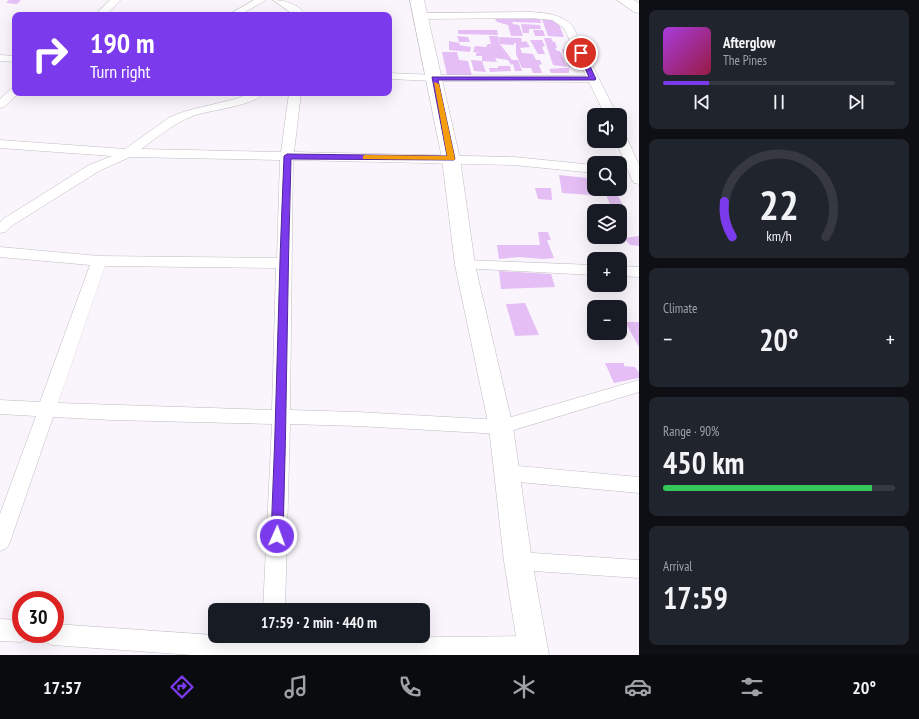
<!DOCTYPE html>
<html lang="en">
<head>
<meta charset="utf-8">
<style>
  :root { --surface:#171b24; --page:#20242c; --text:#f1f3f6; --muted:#9ea1a6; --line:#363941; --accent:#7c3aed }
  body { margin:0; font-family:"PT Sans Narrow",sans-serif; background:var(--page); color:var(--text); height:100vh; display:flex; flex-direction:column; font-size:15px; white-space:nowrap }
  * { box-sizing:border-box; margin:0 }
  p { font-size:13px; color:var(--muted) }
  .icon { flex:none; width:22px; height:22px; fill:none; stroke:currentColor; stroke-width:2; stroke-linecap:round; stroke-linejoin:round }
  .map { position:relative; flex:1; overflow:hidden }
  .sheet { display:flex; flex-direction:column; gap:10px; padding:10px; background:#0d0f14; width:280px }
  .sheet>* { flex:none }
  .guide { position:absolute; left:12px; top:12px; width:380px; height:84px; border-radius:8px; box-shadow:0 4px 16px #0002; background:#7c3aed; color:#fff; overflow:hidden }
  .tools { position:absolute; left:587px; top:108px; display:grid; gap:8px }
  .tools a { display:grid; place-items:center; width:40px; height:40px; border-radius:8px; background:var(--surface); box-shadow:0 4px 16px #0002; font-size:20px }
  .speed { position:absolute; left:12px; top:591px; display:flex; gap:8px; font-size:20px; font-weight:700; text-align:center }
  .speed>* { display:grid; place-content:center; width:52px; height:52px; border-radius:50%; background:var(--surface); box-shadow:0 4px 16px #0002; line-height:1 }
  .speed .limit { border:6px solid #d22; background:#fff; color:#111 }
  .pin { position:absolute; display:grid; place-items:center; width:34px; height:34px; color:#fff; margin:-17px; border:2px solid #fff; border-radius:50%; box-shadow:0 1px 4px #0007 }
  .me { position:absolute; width:44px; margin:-22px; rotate:2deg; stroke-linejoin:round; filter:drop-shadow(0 0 3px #0008) }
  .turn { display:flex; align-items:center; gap:14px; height:84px; padding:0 12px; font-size:18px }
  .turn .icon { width:52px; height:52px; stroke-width:2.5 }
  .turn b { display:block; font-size:28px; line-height:34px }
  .big { font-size:30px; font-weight:700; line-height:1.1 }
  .sheet .card { flex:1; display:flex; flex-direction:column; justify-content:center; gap:6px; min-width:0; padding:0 14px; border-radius:8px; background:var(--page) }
  .sheet .dial { align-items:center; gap:0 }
  .dial svg { height:104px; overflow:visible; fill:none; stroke:var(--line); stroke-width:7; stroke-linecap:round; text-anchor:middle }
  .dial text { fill:var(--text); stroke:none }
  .song { display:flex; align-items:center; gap:12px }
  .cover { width:48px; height:48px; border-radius:6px; background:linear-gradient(135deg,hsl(280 70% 55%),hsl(340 70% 35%)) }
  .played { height:4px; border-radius:2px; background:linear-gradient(90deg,var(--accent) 20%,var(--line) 20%) }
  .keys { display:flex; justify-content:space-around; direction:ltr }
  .heat { display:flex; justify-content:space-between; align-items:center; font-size:22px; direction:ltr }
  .charge { height:6px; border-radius:3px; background:linear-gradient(90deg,#34c759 90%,var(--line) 0) }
  .trip { position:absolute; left:208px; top:603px; width:222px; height:40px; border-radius:8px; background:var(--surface); box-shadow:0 4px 16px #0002; font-weight:700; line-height:40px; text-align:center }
  .dock { display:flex; height:64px; justify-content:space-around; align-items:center; background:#090b0e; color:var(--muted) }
  .dock .icon { width:28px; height:28px }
  .dock .current { color:var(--accent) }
  .dock b { font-size:18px; color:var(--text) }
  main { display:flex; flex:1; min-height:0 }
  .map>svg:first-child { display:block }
</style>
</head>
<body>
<main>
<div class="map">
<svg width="639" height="655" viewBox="0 0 639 655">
  <rect width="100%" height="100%" fill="#faf5fc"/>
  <g fill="#e4bef4">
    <path d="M 9,0 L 21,0 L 17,4 L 6,3 Z"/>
    <path d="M 495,19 L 540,19 L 541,23 L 512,22 L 513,24 L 519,25 L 523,36 L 511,36 L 508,25 L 497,22 Z"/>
    <path d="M 542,19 L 557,19 L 564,37 L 548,36 Z"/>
    <path d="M 521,24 L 540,25 L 541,29 L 529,29 L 529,33 L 523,33 Z"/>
    <path d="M 458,30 L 497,30 L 498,35 L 458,34 Z"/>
    <path d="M 533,30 L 543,30 L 545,36 L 535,36 Z"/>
    <path d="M 457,36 L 468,37 L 470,42 L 459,42 Z"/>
    <path d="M 489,36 L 498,36 L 500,44 L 512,60 L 518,60 L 522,71 L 515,71 L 513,64 L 511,65 L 508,60 L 495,58 L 497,62 L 482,61 L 482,56 L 476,56 L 476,53 L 482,53 L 473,52 L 475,46 L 486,47 L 488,44 L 491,44 Z"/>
    <path d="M 499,37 L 521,38 L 522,42 L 526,41 L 530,47 L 520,48 L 522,53 L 533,54 L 536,60 L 540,60 L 542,64 L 539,65 L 542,73 L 533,73 L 531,68 L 522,68 L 516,54 L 516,43 L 514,43 L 514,45 L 500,44 Z"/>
    <path d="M 544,38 L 551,38 L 553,42 L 555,42 L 557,48 L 555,48 L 557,51 L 560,51 L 567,67 L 553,65 Z"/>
    <path d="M 530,40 L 542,40 L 545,46 L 542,47 L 545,54 L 538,54 Z"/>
    <path d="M 449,41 L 460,43 L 459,45 L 471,47 L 470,52 L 449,50 Z"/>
    <path d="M 562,49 L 571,49 L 577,67 L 569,67 L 566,63 L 570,63 L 567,55 L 564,55 Z"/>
    <path d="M 442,52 L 457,52 L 459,60 L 468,61 L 472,76 L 447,75 Z"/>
    <path d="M 471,60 L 482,61 L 486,72 L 474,71 Z"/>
    <path d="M 498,66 L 510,66 L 511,71 L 490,72 L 489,68 L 498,68 Z"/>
    <path d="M 563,68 L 569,68 L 569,73 L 551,73 L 549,69 Z"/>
    <path d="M 559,175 L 587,178 L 591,195 L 562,193 Z"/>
    <path d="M 535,188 L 551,188 L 552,200 L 538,199 Z"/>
    <path d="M 606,195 L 618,196 L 627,213 L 613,211 Z"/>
    <path d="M 538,232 L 548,232 L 551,240 L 547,240 L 554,258 L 543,259 L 519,257 L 499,259 L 497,245 L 540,245 Z"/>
    <path d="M 639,236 L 639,246 L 630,245 L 624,238 Z"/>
    <path d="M 499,271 L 551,274 L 555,287 L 501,289 Z"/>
    <path d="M 525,303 L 539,335 L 515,336 L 506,304 Z"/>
    <path d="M 625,322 L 639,322 L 639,347 Z"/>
    <path d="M 605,363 L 624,363 L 624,366 L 635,367 L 639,373 L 639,378 L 614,383 Z"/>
  </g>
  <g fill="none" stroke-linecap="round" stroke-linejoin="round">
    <defs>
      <g id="street">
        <path d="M 110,0 L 121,0 L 106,15 L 95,15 Z"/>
        <path d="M 254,0 L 266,0 L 240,15 L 228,15 Z"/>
        <path d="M 273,0 C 283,0 301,4 304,15 L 294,15 Z"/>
        <path d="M 531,12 C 547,13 559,14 572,25 L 617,115 L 605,115 L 589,82 L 435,81 L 389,79 L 389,73 L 435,75 L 586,76 L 564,28 L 552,20 L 531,18 L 421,19 L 416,16 L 421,13 Z"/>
        <path d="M 0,55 L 15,56 L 15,62 L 0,61 Z"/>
        <path d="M 15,88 L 15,93 L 19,93 L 4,107 L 0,108 L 0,99 L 11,89 Z"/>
        <path d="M 249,93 L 264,93 C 254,106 209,110 193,116 C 174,123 158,137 141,149 L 281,152 L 289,93 L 301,93 L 294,152 L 514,157 L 594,165 L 594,173 L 514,165 L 293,160 L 290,410 L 357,412 L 501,420 L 639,380 L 639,392 L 501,434 L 357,426 L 290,424 L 285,610 L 263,610 L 272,424 L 112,420 L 53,417 L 10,542 L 7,548 L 0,551 L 0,514 L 36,416 L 0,414 L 0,400 L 40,402 L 90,265 L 0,257 L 0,247 L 99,256 L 277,258 L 280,160 L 130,157 L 99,171 L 13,225 L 5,232 L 0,233 L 0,222 L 3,219 L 89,165 L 112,156 L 0,148 L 0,140 L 125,149 L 170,117 L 186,111 L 239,98 ZM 105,266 L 276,268 L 272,410 L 58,403 Z"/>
        <path d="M 620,132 L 624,133 L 626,136 L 639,165 L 639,184 L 634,183 L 632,180 L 616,141 L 620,141 Z"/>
        <path d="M 465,260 L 594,265 L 594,275 L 460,268 L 458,265 L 460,262 Z"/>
        <path d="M 620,266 L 639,267 L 639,277 L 620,276 Z"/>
        <path d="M 507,465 L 639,477 L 639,493 L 507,481 L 500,478 L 498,473 L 500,468 Z"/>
        <path d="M 518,552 L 639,560 L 639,578 L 518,570 L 511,568 L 508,561 L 511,554 Z"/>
        <path d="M 0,619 L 21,620 L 21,634 L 31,634 L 29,638 L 21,642 L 0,641 Z"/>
        <path d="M 55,624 L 272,639 L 533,636 L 541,639 L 544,647 L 540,655 L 192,655 L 52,645 L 44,641 L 41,634 L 55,634 Z"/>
      </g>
      <g id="secondary">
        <path d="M 410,0 L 424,0 L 460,159 L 475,265 L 513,427 L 532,561 L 549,655 L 519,655 L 504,561 L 489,427 L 455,265 L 442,159 Z"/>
        <path d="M 617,0 L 633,0 L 639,3 L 639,13 L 634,12 Z"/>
      </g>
    </defs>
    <use href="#street" stroke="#c0bcc2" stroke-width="1"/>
    <use href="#secondary" stroke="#c0bcc2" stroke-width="1"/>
    <use href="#street" fill="#fff" fill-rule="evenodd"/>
    <use href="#secondary" fill="#fff" fill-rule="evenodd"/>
  </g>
  <path fill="#7c3aed" stroke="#51269a" d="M 578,51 L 584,53 L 596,79 L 595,80 L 438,80 L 455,159 L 454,160 L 291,159 C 287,284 287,410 283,536 L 281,540 L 277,541 L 273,540 L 271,536 C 277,409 278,283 284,156 L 287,154 L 447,156 L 432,77 L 589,77 L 578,53 Z"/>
  <path fill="#f59e0b" d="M 434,82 L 439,84 L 455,159 L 454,160 L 363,159 L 363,156 L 365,155 L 447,156 Z"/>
</svg>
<div class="tools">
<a><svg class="icon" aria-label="sound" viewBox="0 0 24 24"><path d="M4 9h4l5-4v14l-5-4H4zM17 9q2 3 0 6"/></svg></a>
<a><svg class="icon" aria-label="search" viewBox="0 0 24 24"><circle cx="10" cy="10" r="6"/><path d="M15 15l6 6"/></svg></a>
<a><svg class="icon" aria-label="layers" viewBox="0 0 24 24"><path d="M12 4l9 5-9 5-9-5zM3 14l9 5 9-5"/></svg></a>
<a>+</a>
<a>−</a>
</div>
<div class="speed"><div class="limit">30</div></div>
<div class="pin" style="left:581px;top:53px;background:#d93025"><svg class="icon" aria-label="arrive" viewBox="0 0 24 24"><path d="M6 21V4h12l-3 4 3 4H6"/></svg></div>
<svg class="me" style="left:277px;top:536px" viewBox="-20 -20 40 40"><circle r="17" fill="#7c3aed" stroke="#fff" stroke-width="3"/><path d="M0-11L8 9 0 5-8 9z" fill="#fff"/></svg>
<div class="trip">17:59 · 2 min · 440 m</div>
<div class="guide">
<div class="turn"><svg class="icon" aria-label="right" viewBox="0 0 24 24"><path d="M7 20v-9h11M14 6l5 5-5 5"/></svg><div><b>190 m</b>Turn right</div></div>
</div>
</div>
<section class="sheet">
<div class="card">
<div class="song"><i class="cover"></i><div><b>Afterglow</b><p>The Pines</p></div></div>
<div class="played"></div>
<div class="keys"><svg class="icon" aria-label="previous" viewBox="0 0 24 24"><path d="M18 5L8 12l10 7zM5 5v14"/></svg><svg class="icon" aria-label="pause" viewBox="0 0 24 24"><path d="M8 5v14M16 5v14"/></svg><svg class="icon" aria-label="next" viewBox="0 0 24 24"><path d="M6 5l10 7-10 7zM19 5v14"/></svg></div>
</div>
<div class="card dial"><svg viewBox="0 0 100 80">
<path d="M14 69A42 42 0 1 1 86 69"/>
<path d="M14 69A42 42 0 0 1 8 42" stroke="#7c3aed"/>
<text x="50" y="56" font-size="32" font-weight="700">22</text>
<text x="50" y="72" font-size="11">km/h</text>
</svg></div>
<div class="card"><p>Climate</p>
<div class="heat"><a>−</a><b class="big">20°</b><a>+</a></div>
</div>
<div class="card"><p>Range · 90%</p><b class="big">450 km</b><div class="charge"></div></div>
<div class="card"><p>Arrival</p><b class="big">17:59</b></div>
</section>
</main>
<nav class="dock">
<b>17:57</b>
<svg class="icon current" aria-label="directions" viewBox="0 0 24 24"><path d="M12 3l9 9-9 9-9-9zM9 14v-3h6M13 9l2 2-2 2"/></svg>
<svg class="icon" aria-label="music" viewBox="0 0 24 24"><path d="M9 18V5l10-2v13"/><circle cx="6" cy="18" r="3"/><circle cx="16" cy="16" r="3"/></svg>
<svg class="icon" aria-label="phone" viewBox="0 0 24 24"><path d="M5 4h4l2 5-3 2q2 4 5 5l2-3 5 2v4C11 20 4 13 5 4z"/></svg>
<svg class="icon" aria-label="climate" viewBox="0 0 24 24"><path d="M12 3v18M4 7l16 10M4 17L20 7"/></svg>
<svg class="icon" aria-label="car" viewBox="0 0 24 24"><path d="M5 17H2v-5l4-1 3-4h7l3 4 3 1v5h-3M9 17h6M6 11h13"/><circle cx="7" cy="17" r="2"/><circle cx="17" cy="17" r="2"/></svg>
<svg class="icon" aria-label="filters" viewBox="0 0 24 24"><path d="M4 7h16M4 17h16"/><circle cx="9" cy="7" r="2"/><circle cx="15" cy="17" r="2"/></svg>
<b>20°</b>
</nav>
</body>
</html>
